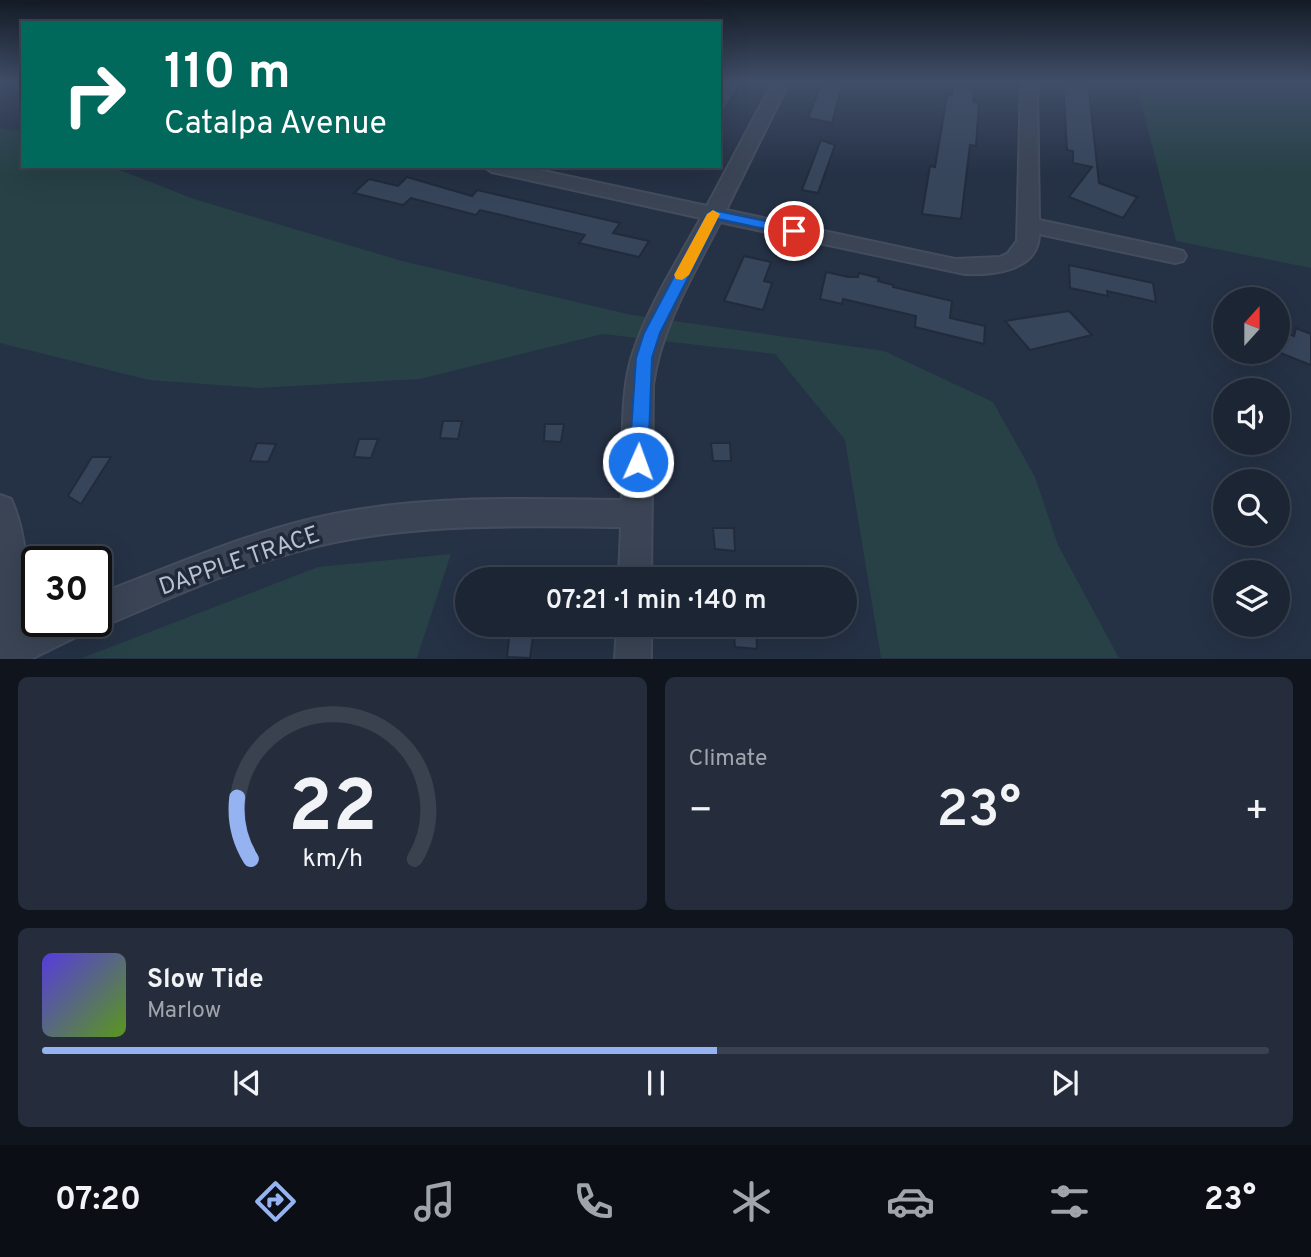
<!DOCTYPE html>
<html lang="en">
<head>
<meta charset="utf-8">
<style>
  :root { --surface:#1c2534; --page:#252d3c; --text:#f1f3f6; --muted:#a0a5ac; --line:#3a424f; --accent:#95b2f1 }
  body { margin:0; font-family:Overpass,sans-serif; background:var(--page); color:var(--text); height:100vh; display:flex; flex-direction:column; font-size:26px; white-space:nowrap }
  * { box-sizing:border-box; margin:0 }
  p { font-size:23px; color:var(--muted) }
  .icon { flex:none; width:38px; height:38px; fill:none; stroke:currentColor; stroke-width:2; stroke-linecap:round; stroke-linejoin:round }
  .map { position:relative; height:659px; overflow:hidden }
  .side { display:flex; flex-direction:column; gap:18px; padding:18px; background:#0f141d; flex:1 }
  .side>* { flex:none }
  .hud { position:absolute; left:21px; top:21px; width:700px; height:147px; border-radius:0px; box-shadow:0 7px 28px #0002,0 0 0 2px var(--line); background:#00695c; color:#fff; overflow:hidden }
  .needle { width:46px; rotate:21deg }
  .fabs { position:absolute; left:1213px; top:287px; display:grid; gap:14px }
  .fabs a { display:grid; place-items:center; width:77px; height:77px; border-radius:50%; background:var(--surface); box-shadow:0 7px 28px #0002,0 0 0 2px var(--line); font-size:35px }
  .speed { position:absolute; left:21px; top:546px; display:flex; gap:14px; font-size:35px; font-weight:700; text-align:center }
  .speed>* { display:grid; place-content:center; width:91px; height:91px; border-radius:50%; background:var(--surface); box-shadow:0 7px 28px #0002,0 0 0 2px var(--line); line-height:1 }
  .speed .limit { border:4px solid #111; border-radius:10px; background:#fff; color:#111 }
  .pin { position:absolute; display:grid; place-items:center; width:60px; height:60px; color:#fff; margin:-30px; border:4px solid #fff; border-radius:50%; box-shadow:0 2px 7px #0007 }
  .me { position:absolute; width:77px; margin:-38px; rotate:2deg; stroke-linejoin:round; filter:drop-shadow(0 0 5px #0008) }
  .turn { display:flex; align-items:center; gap:24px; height:147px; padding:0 28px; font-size:32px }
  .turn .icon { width:91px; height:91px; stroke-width:2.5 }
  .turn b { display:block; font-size:49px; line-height:60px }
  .big { font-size:52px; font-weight:600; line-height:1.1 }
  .side .card { flex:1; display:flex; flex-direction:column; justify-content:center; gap:10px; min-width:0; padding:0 24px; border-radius:10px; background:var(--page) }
  .side .dial { align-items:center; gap:0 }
  .dial svg { height:182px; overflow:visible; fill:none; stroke:var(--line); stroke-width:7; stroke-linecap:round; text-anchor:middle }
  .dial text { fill:var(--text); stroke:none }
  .song { display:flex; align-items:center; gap:21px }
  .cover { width:84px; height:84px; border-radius:10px; background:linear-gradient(135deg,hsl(250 70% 55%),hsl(90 70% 35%)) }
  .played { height:7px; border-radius:4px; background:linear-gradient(90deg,var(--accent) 55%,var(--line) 55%) }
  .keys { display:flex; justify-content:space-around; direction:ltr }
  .heat { display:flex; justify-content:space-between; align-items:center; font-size:38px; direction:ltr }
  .side .tiles { flex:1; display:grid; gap:18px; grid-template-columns:1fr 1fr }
  .card:last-child { grid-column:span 2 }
  .trip { position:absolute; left:455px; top:567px; width:402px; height:70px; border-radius:35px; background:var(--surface); box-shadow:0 7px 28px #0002,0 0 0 2px var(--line); font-weight:600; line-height:70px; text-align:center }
  .tabs { display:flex; height:112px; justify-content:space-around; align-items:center; background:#0b0f15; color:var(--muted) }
  .tabs .icon { width:49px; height:49px }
  .tabs .on { color:var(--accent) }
  .tabs b { font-size:32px; color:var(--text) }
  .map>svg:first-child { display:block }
</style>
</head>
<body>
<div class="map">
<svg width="1311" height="659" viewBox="0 0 1311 659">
  <rect width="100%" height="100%" fill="#253145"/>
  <g fill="#274146">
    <path d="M 1136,82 L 1311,82 L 1311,268 L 1176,241 Z"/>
    <path d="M 0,128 L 23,132 L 23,166 L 110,166 L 194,199 L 402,261 L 632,315 L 884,351 L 993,402 L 1035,477 L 1058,545 L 1119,658 L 881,658 L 845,440 L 775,354 L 603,334 L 420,379 L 258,388 L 149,380 L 0,343 Z"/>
    <path d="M 451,554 L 417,658 L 82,658 L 318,567 Z"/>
  </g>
  <g fill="#37455b" stroke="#212b3b" stroke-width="2">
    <path d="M 719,82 L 742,82 L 719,118 Z"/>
    <path d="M 822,82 L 843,82 L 832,123 L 808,118 Z"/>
    <path d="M 1063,82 L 1088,82 L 1099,183 L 1137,197 L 1123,218 L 1069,197 L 1092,167 L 1073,163 L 1073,151 L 1067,150 Z"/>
    <path d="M 953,86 L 973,89 L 974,102 L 979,103 L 976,146 L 970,145 L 961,219 L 922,214 L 930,166 L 935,167 L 947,95 L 952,95 Z"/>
    <path d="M 821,140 L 835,145 L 818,193 L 802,190 Z"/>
    <path d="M 407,177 L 472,196 L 477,190 L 620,223 L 613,233 L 649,241 L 639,257 L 579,243 L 585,235 L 480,210 L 476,215 L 411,198 L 403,205 L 354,193 L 369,179 L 398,186 Z"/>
    <path d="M 744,256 L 771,262 L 764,281 L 772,283 L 763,310 L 724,301 Z"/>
    <path d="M 1069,265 L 1153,283 L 1156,302 L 1107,291 L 1108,296 L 1070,288 Z"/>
    <path d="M 826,272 L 848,277 L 858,277 L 859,273 L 879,278 L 878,281 L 893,285 L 893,287 L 952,301 L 950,318 L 985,326 L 984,344 L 915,327 L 916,316 L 843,299 L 842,304 L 820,299 Z"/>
    <path d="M 1069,311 L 1092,335 L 1030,350 L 1005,321 Z"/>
    <path d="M 1296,328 L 1311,334 L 1311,365 L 1278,352 L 1278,329 L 1294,336 Z"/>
    <path d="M 443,421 L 462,421 L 458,439 L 440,438 Z"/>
    <path d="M 545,424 L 564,424 L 561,442 L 544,441 Z"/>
    <path d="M 359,439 L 378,439 L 371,458 L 354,457 Z"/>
    <path d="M 257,443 L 276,444 L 268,462 L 250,461 Z"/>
    <path d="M 711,443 L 730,443 L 731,461 L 713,461 Z"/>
    <path d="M 92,457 L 111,457 L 81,504 L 68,496 Z"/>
    <path d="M 713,528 L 734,528 L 735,551 L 715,549 Z"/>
    <path d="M 733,625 L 756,625 L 757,649 L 735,647 Z"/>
    <path d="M 510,630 L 534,630 L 530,658 L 507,657 Z"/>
  </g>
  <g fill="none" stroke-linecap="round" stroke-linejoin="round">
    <defs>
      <g id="minor">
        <path d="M 773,82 L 789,82 L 726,210 L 955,259 L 1000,257 L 1008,253 L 1017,241 L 1021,82 L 1037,82 L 1039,220 L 1175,249 L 1183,251 L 1186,256 L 1183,261 L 1175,263 L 1039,234 C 1039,271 993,275 965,274 L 720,222 C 694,274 661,326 653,385 L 651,579 L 619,579 L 621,527 C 525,526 429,523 335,542 C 252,559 174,597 96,629 L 87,625 L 84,633 L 31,659 L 0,659 L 0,495 L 11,499 C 29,539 27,582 27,624 L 37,620 L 96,621 L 96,595 C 174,566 252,530 334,514 C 429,495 526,499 622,500 C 624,456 619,397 632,356 C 647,308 677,262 701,218 L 492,172 L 483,166 L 520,166 L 707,206 Z"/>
        <path d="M 617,625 L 651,625 L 651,659 L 615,659 Z"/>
      </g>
    </defs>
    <use href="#minor" stroke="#444d5d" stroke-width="4"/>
    <use href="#minor" fill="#3a4454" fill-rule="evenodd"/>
  </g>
  <linearGradient id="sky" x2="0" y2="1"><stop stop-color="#141b26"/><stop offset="0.47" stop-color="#404e68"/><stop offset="1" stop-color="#404e68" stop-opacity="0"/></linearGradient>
  <rect width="1311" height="174" fill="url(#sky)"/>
  <path fill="#1a73e8" stroke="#114b97" stroke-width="2" d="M 713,210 L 794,227 L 801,231 L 794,235 L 718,219 L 660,333 L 652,358 L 648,462 L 645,468 L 632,468 L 629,462 L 636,358 L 644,333 L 707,214 Z"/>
  <path fill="#f59e0b" d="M 713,210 L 720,214 L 689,275 L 682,280 L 676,279 L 674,275 L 707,214 Z"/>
  <g text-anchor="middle" stroke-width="7" stroke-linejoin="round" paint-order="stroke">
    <g font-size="24" fill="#b8bfcd" stroke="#1f2939">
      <text transform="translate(239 560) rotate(-19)" y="8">DAPPLE TRACE</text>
    </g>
  </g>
</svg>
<div class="fabs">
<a><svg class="needle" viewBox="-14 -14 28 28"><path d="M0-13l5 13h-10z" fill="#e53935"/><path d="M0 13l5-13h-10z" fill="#a0a5ac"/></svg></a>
<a><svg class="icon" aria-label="sound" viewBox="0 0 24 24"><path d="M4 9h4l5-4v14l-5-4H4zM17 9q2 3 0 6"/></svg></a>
<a><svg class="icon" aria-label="search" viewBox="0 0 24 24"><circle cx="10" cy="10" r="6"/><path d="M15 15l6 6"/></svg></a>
<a><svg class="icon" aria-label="layers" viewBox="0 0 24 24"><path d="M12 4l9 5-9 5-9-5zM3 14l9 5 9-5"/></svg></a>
</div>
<div class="speed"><div class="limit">30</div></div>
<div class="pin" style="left:794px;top:231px;background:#d93025"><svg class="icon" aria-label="arrive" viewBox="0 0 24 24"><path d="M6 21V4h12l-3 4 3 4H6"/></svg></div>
<svg class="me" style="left:638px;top:462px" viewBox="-20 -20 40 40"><circle r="17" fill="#1a73e8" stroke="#fff" stroke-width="3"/><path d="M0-11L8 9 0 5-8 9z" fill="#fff"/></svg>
<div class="trip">07:21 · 1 min · 140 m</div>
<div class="hud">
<div class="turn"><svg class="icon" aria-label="right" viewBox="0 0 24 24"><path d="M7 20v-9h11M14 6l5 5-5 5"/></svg><div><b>110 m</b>Catalpa Avenue</div></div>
</div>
</div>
<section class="side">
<div class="tiles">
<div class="card dial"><svg viewBox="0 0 100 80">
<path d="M14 69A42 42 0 1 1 86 69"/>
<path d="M14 69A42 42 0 0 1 8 42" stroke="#95b2f1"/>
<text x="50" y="56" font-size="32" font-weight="700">22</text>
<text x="50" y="72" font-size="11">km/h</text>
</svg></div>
<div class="card"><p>Climate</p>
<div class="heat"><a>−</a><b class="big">23°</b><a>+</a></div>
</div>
<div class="card">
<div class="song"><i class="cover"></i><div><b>Slow Tide</b><p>Marlow</p></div></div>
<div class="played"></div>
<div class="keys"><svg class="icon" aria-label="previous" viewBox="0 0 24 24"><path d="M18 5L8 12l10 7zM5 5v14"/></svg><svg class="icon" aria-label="pause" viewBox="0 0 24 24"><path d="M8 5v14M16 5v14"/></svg><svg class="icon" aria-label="next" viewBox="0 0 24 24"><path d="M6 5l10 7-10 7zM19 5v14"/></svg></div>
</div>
</div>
</section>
<nav class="tabs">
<b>07:20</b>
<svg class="icon on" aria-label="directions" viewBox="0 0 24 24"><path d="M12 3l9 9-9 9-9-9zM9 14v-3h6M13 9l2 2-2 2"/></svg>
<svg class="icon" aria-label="music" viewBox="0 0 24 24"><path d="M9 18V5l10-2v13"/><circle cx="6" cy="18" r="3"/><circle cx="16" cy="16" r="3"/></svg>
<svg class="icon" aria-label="phone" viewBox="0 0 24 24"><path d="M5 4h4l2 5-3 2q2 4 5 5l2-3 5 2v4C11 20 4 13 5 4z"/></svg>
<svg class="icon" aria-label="climate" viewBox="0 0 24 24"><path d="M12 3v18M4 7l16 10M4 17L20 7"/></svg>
<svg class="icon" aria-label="car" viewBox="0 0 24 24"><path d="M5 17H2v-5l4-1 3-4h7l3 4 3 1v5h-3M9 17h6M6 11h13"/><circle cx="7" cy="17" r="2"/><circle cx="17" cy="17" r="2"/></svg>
<svg class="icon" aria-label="filters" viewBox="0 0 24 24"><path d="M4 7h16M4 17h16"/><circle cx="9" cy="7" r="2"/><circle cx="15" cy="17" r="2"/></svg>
<b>23°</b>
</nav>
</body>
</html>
